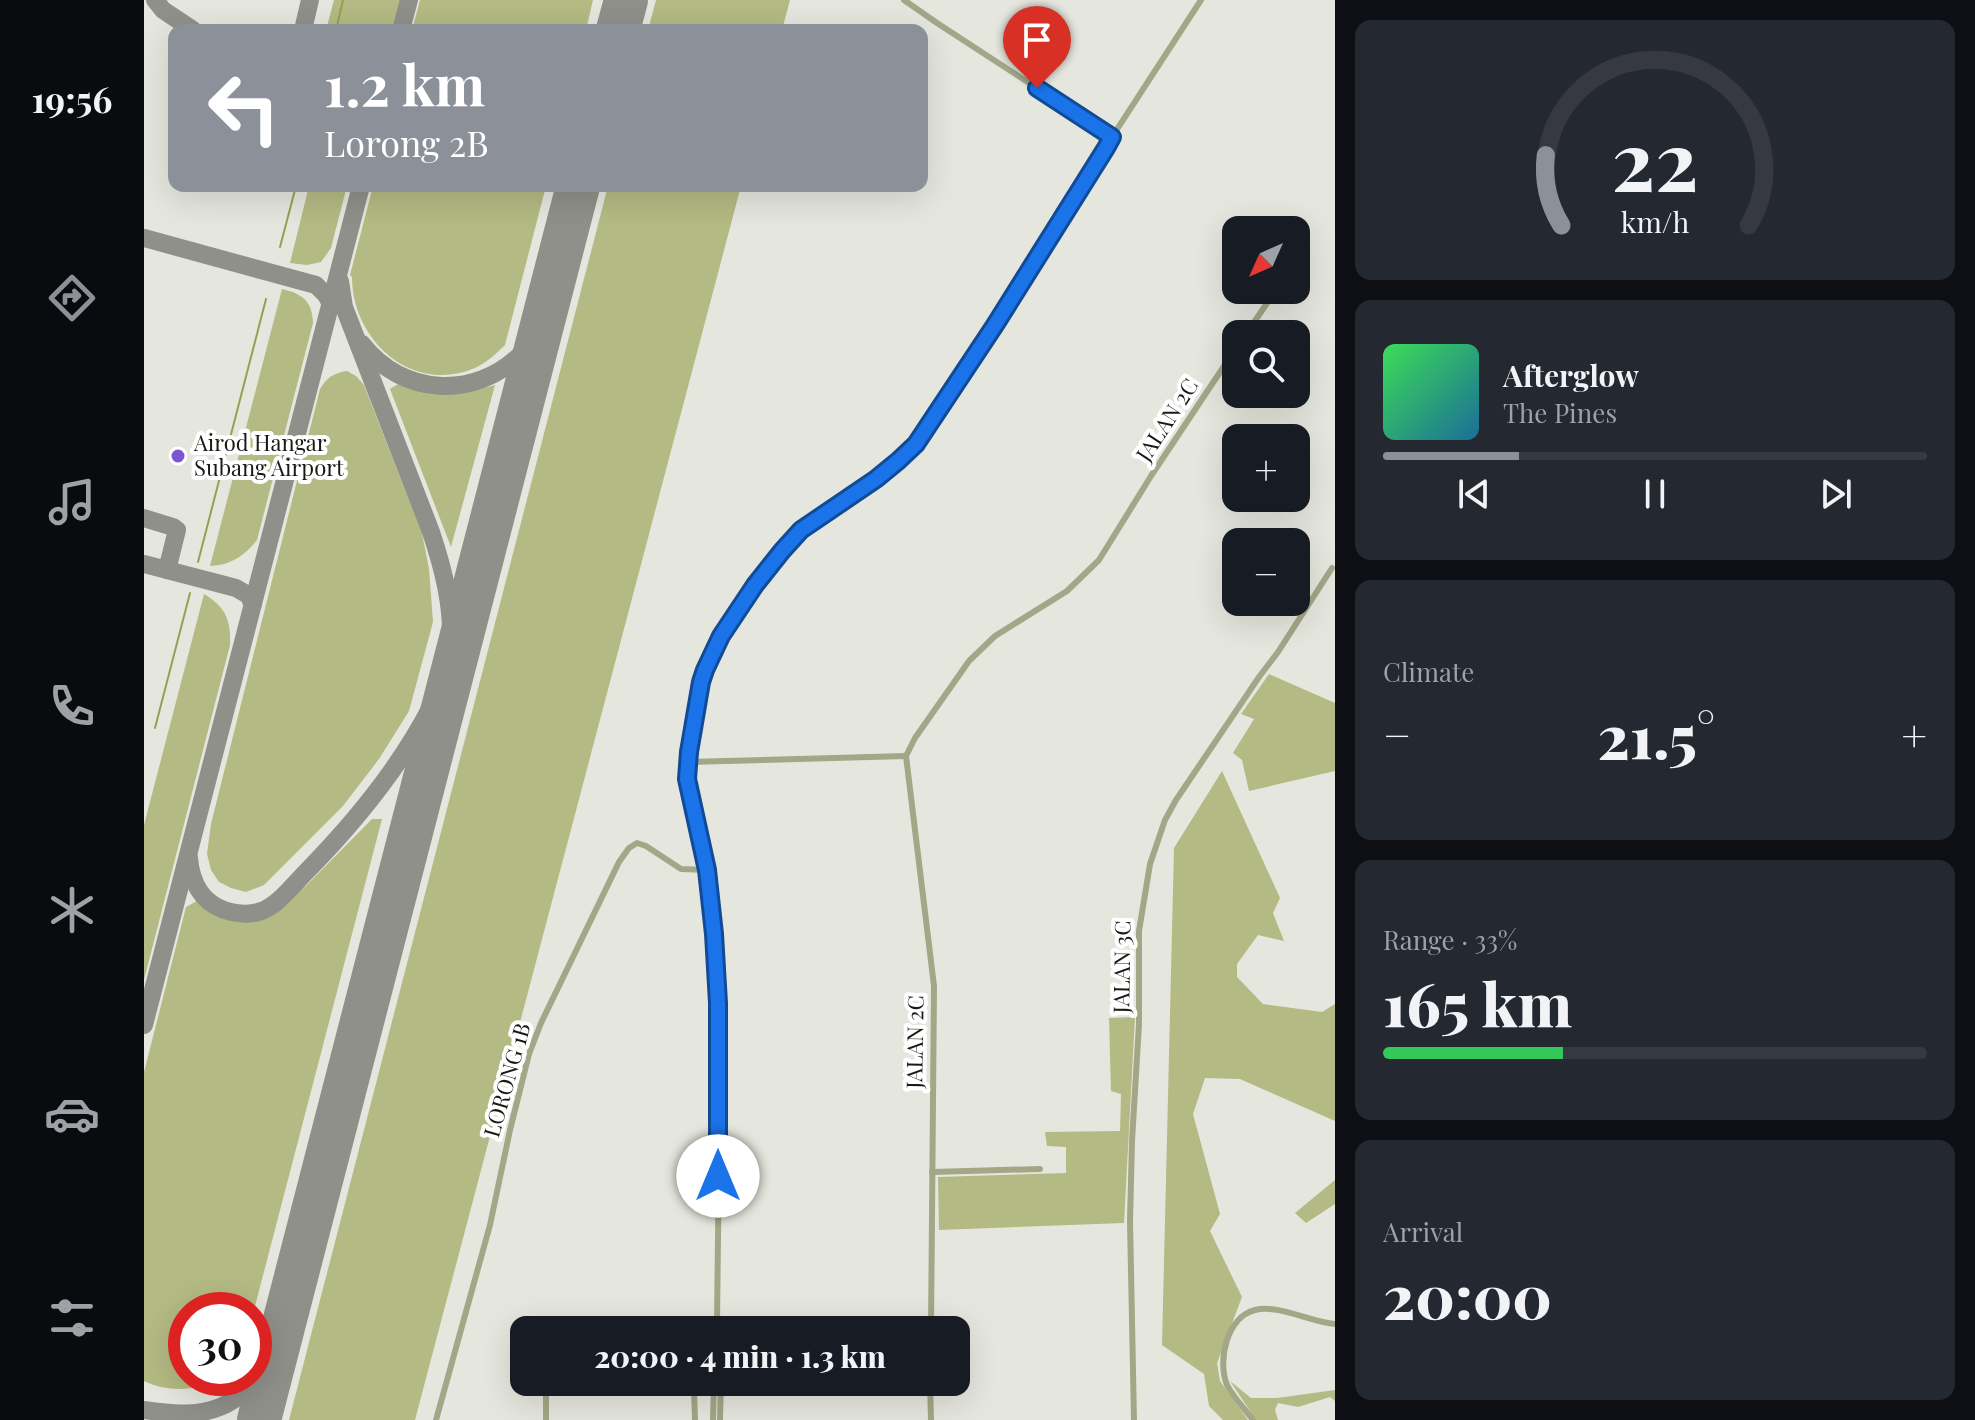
<!DOCTYPE html>
<html lang="en">
<head>
<meta charset="utf-8">
<style>
  :root { --surface:#171b24; --page:#242831; --text:#f1f3f6; --muted:#9ea1a6; --line:#363941; --accent:#8c9099 }
  body { margin:0; font-family:"Playfair Display",serif; background:var(--page); color:var(--text); height:100vh; display:flex; flex-direction:column; font-size:30px; white-space:nowrap }
  * { box-sizing:border-box; margin:0 }
  p { font-size:26px; color:var(--muted) }
  .icon { flex:none; width:44px; height:44px; fill:none; stroke:currentColor; stroke-width:2; stroke-linecap:round; stroke-linejoin:round }
  .map { position:relative; flex:1; overflow:hidden }
  .side { display:flex; flex-direction:column; gap:20px; padding:20px; background:#0d0f14; width:640px }
  .side>* { flex:none }
  .hud { position:absolute; left:24px; top:24px; width:760px; height:168px; border-radius:16px; box-shadow:0 8px 32px #0002; background:#8c9099; color:#fff; overflow:hidden }
  .needle { width:52px; rotate:225deg }
  .buttons { position:absolute; left:1078px; top:216px; display:grid; gap:16px }
  .buttons a { display:grid; place-items:center; width:88px; height:88px; border-radius:16px; background:var(--surface); box-shadow:0 8px 32px #0002; font-size:40px }
  .speed { position:absolute; left:24px; top:1292px; display:flex; gap:16px; font-size:40px; font-weight:700; text-align:center }
  .speed>* { display:grid; place-content:center; width:104px; height:104px; border-radius:50%; background:var(--surface); box-shadow:0 8px 32px #0002; line-height:1 }
  .speed .limit { border:12px solid #d22; background:#fff; color:#111 }
  .pin { position:absolute; display:grid; place-items:center; width:68px; height:68px; color:#fff; margin:-82px -34px; border-radius:50% 50% 50% 0; rotate:-45deg; box-shadow:0 0 8px #0007 }
  .pin .icon { rotate:45deg }
  .me { position:absolute; width:88px; margin:-44px; rotate:0deg; stroke-linejoin:round; filter:drop-shadow(0 0 6px #0008) }
  .turn { display:flex; align-items:center; gap:28px; height:168px; padding:0 24px; font-size:36px }
  .turn .icon { width:104px; height:104px; stroke-width:2.5 }
  .turn b { display:block; font-size:56px; line-height:68px }
  .big { font-size:60px; font-weight:800; line-height:1.1 }
  .side .card { flex:1; display:flex; flex-direction:column; justify-content:center; gap:12px; min-width:0; padding:0 28px; border-radius:16px; background:var(--page) }
  .side .dial { align-items:center; gap:0 }
  .dial svg { height:208px; overflow:visible; fill:none; stroke:var(--line); stroke-width:7; stroke-linecap:round; text-anchor:middle }
  .dial text { fill:var(--text); stroke:none }
  .song { display:flex; align-items:center; gap:24px }
  .cover { width:96px; height:96px; border-radius:12px; background:linear-gradient(135deg,hsl(130 70% 55%),hsl(200 70% 35%)) }
  .played { height:8px; border-radius:4px; background:linear-gradient(90deg,var(--accent) 25%,var(--line) 25%) }
  .keys { display:flex; justify-content:space-around; direction:ltr }
  .heat { display:flex; justify-content:space-between; align-items:center; font-size:44px; direction:ltr }
  .charge { height:12px; border-radius:6px; background:linear-gradient(90deg,#34c759 33%,var(--line) 0) }
  .trip { position:absolute; left:366px; top:1316px; width:460px; height:80px; border-radius:16px; background:var(--surface); box-shadow:0 8px 32px #0002; font-weight:800; line-height:80px; text-align:center }
  main { display:flex; flex:1; min-height:0 }
  .tabs { display:flex; flex-direction:column; width:144px; justify-content:space-around; align-items:center; background:#090b0e; color:var(--muted) }
  .tabs .icon { width:56px; height:56px }
  .tabs .active { color:var(--accent) }
  .tabs b { font-size:36px; color:var(--text) }
  .map>svg:first-child { display:block }
</style>
</head>
<body>
<main>
<nav class="tabs">
<b>19:56</b>
<svg class="icon active" aria-label="directions" viewBox="0 0 24 24"><path d="M12 3l9 9-9 9-9-9zM9 14v-3h6M13 9l2 2-2 2"/></svg>
<svg class="icon" aria-label="music" viewBox="0 0 24 24"><path d="M9 18V5l10-2v13"/><circle cx="6" cy="18" r="3"/><circle cx="16" cy="16" r="3"/></svg>
<svg class="icon" aria-label="phone" viewBox="0 0 24 24"><path d="M5 4h4l2 5-3 2q2 4 5 5l2-3 5 2v4C11 20 4 13 5 4z"/></svg>
<svg class="icon" aria-label="climate" viewBox="0 0 24 24"><path d="M12 3v18M4 7l16 10M4 17L20 7"/></svg>
<svg class="icon" aria-label="car" viewBox="0 0 24 24"><path d="M5 17H2v-5l4-1 3-4h7l3 4 3 1v5h-3M9 17h6M6 11h13"/><circle cx="7" cy="17" r="2"/><circle cx="17" cy="17" r="2"/></svg>
<svg class="icon" aria-label="filters" viewBox="0 0 24 24"><path d="M4 7h16M4 17h16"/><circle cx="9" cy="7" r="2"/><circle cx="15" cy="17" r="2"/></svg>
</nav>
<div class="map">
<svg width="1191" height="1420" viewBox="0 0 1191 1420">
  <rect width="100%" height="100%" fill="#e5e7de"/>
  <g fill="#b4ba83">
    <path d="M 190,0 L 257,0 L 249,30 L 182,30 Z"/>
    <path d="M 276,0 L 449,0 L 442,30 L 268,30 Z"/>
    <path d="M 512,0 L 646,0 L 638,30 L 504,30 Z"/>
    <path d="M 165,186 L 203,186 L 187,248 L 177,262 L 163,265 L 146,263 Z"/>
    <path d="M 229,186 L 402,186 L 361,345 C 352,354 343,362 331,368 C 268,395 208,340 208,277 L 206,275 Z"/>
    <path d="M 464,186 L 597,186 L 271,1420 L 145,1420 Z"/>
    <path d="M 138,289 C 159,294 168,301 169,323 L 113,540 C 100,556 87,565 66,566 Z"/>
    <path d="M 203,371 L 212,376 L 220,385 L 278,533 L 285,569 L 289,622 L 265,711 L 235,759 L 199,806 L 120,885 L 102,892 L 87,888 L 75,882 L 67,870 L 63,854 L 67,824 L 176,389 C 183,377 190,373 203,371 Z"/>
    <path d="M 254,384 C 290,395 315,395 351,385 L 307,547 L 246,389 Z"/>
    <path d="M 60,594 C 82,607 87,621 86,645 L 0,980 L 0,825 Z"/>
    <path d="M 1125,674 L 1191,703 L 1191,771 L 1105,791 L 1098,760 L 1089,753 L 1110,719 L 1097,714 Z"/>
    <path d="M 1078,771 L 1136,898 L 1129,913 L 1140,941 L 1114,935 L 1093,964 L 1093,977 L 1119,1004 L 1178,1012 L 1191,1004 L 1191,1121 L 1096,1079 L 1061,1078 L 1049,1114 L 1076,1214 L 1066,1231 L 1098,1297 L 1073,1363 L 1076,1381 L 1104,1420 L 1079,1420 L 1065,1406 L 1060,1374 L 1018,1345 L 1030,848 Z"/>
    <path d="M 228,819 L 238,819 L 110,1310 L 42,1310 L 42,1378 L 75,1378 C 54,1392 22,1392 0,1381 L 0,1072 L 42,907 L 53,901 C 83,925 114,928 145,903 Z"/>
    <path d="M 991,1017 L 980,1223 L 795,1230 L 794,1177 L 922,1173 L 922,1147 L 903,1146 L 901,1132 L 976,1131 L 977,1094 L 967,1091 L 965,1018 Z"/>
    <path d="M 1191,1180 L 1191,1204 L 1162,1223 L 1151,1213 Z"/>
    <path d="M 1086,1381 L 1107,1398 L 1133,1398 L 1191,1390 L 1191,1401 L 1186,1397 L 1154,1407 L 1134,1403 L 1131,1410 L 1134,1420 L 1112,1420 Z"/>
  </g>
  <g fill="none" stroke-linecap="round" stroke-linejoin="round">
    <g stroke="#989f52" stroke-width="2">
      <path d="M 192,30 L 199,0"/>
      <path d="M 136,247 L 152,186"/>
      <path d="M 54,562 L 122,299"/>
      <path d="M 11,728 L 46,593"/>
    </g>
    <g stroke="#8f908a" stroke-width="18">
      <path d="M 11,0 L 19,10 L 49,30"/>
      <path d="M 159,30 L 166,0"/>
      <path d="M 257,30 L 265,0"/>
      <path d="M 0,238 L 172,285 L 182,295 L 186,302"/>
      <path d="M 196,281 L 200,307 L 287,532 C 300,571 309,607 307,648"/>
      <path d="M 218,344 C 258,396 331,400 377,354 C 391,341 396,323 403,305"/>
      <path d="M 0,518 L 29,527 L 33,530 L 23,570"/>
      <path d="M 0,564 L 92,588 L 104,595 L 109,604"/>
      <path d="M 45,858 C 47,881 57,902 80,910 C 96,915 113,916 127,906 C 140,898 151,883 162,872 C 211,822 255,769 287,707 C 300,681 309,654 319,628"/>
      <path d="M 0,1025 L 217,186"/>
      <path d="M 0,1410 C 67,1420 92,1410 131,1356"/>
    </g>
    <g stroke="#8f908a" stroke-width="44">
      <path d="M 474,30 L 482,0"/>
      <path d="M 115,1420 L 434,186"/>
    </g>
    <g stroke="#a3a787" stroke-width="6">
      <path d="M 760,0 L 793,23 L 968,137"/>
      <path d="M 1152,259 L 1154,257"/>
      <path d="M 1102,334 L 1132,290"/>
      <path d="M 544,762 L 762,756"/>
      <path d="M 788,1172 L 896,1169"/>
      <path d="M 573,1330 C 574,1199 578,1067 571,937 C 568,900 562,865 554,829 C 550,812 544,793 543,776 C 543,746 550,709 558,680 C 569,636 624,563 657,530 L 732,479 L 772,444 L 851,325 L 968,137 L 1057,0"/>
      <path d="M 787,1330 L 790,986 L 762,756 L 771,738 L 825,661 L 851,636 L 923,591 L 955,560 L 1007,476 L 1092,348"/>
      <path d="M 433,1382 L 548,1387 L 550,1389 L 551,1420"/>
      <path d="M 786,1382 L 787,1420"/>
      <path d="M 292,1420 L 346,1225 L 366,1130 L 385,1054 L 397,1023 L 475,862 L 485,848 L 493,843 L 502,846 L 537,869 L 563,870"/>
      <path d="M 402,1420 L 402,1389 L 409,1382"/>
      <path d="M 569,1420 L 570,1382"/>
      <path d="M 576,1420 L 577,1382"/>
      <path d="M 990,1420 L 986,1221 L 988,1141 L 995,1024 L 995,931 L 1006,864 L 1021,820 L 1032,800 L 1115,677 L 1134,652 L 1188,568"/>
      <path d="M 1109,1420 C 1101,1409 1089,1397 1083,1385 C 1073,1360 1083,1317 1111,1310 C 1134,1304 1167,1322 1191,1324"/>
    </g>
  </g>
  <g fill="none" stroke-linecap="round" stroke-linejoin="round">
    <defs>
      <path id="route" d="M 574,1176 L 574,1003 L 570,934 L 563,870 L 543,779 L 545,752 L 557,682 L 561,670 L 577,636 L 611,585 L 638,551 L 657,530 L 732,479 L 754,461 L 772,444 L 851,325 L 962,148 L 968,137 L 893,88"/>
    </defs>
    <use href="#route" stroke="#114b97" stroke-width="20"/>
    <use href="#route" stroke="#1a73e8" stroke-width="14"/>
  </g>
  <circle fill="#7a56d0" stroke="#fff" stroke-width="3" cx="34" cy="456" r="8"/>
  <g text-anchor="middle" stroke-width="8" stroke-linejoin="round" paint-order="stroke">
    <g font-size="22" fill="#191916" stroke="#fff">
      <text transform="translate(1023 420) rotate(-57)" y="8">JALAN 2C</text>
      <text transform="translate(978 967) rotate(-89)" y="8">JALAN 3C</text>
      <text transform="translate(771 1042) rotate(-89)" y="8">JALAN 2C</text>
      <text transform="translate(363 1080) rotate(-74)" y="8">LORONG 1B</text>
    </g>
    <g font-size="22" fill="#191916" stroke="#fff" text-anchor="start">
      <text x="50" y="451">Airod Hangar<tspan x="50" dy="25">Subang Airport</tspan></text>
    </g>
  </g>
</svg>
<div class="buttons">
<a><svg class="needle" viewBox="-14 -14 28 28"><path d="M0-13l5 13h-10z" fill="#e53935"/><path d="M0 13l5-13h-10z" fill="#9ea1a6"/></svg></a>
<a><svg class="icon" aria-label="search" viewBox="0 0 24 24"><circle cx="10" cy="10" r="6"/><path d="M15 15l6 6"/></svg></a>
<a>+</a>
<a>−</a>
</div>
<div class="speed"><div class="limit">30</div></div>
<div class="pin" style="left:893px;top:88px;background:#d93025"><svg class="icon" aria-label="arrive" viewBox="0 0 24 24"><path d="M6 21V4h12l-3 4 3 4H6"/></svg></div>
<svg class="me" style="left:574px;top:1176px" viewBox="-20 -20 40 40"><circle r="19" fill="#fff"/><path d="M0-13L10 11 0 6-10 11z" fill="#1a73e8"/></svg>
<div class="trip">20:00 · 4 min · 1.3 km</div>
<div class="hud">
<div class="turn"><svg class="icon" aria-label="left" viewBox="0 0 24 24"><path d="M17 20v-9H6M10 6l-5 5 5 5"/></svg><div><b>1.2 km</b>Lorong 2B</div></div>
</div>
</div>
<section class="side">
<div class="card dial"><svg viewBox="0 0 100 80">
<path d="M14 69A42 42 0 1 1 86 69"/>
<path d="M14 69A42 42 0 0 1 8 42" stroke="#8c9099"/>
<text x="50" y="56" font-size="32" font-weight="700">22</text>
<text x="50" y="72" font-size="11">km/h</text>
</svg></div>
<div class="card">
<div class="song"><i class="cover"></i><div><b>Afterglow</b><p>The Pines</p></div></div>
<div class="played"></div>
<div class="keys"><svg class="icon" aria-label="previous" viewBox="0 0 24 24"><path d="M18 5L8 12l10 7zM5 5v14"/></svg><svg class="icon" aria-label="pause" viewBox="0 0 24 24"><path d="M8 5v14M16 5v14"/></svg><svg class="icon" aria-label="next" viewBox="0 0 24 24"><path d="M6 5l10 7-10 7zM19 5v14"/></svg></div>
</div>
<div class="card"><p>Climate</p>
<div class="heat"><a>−</a><b class="big">21.5°</b><a>+</a></div>
</div>
<div class="card"><p>Range · 33%</p><b class="big">165 km</b><div class="charge"></div></div>
<div class="card"><p>Arrival</p><b class="big">20:00</b></div>
</section>
</main>
</body>
</html>
